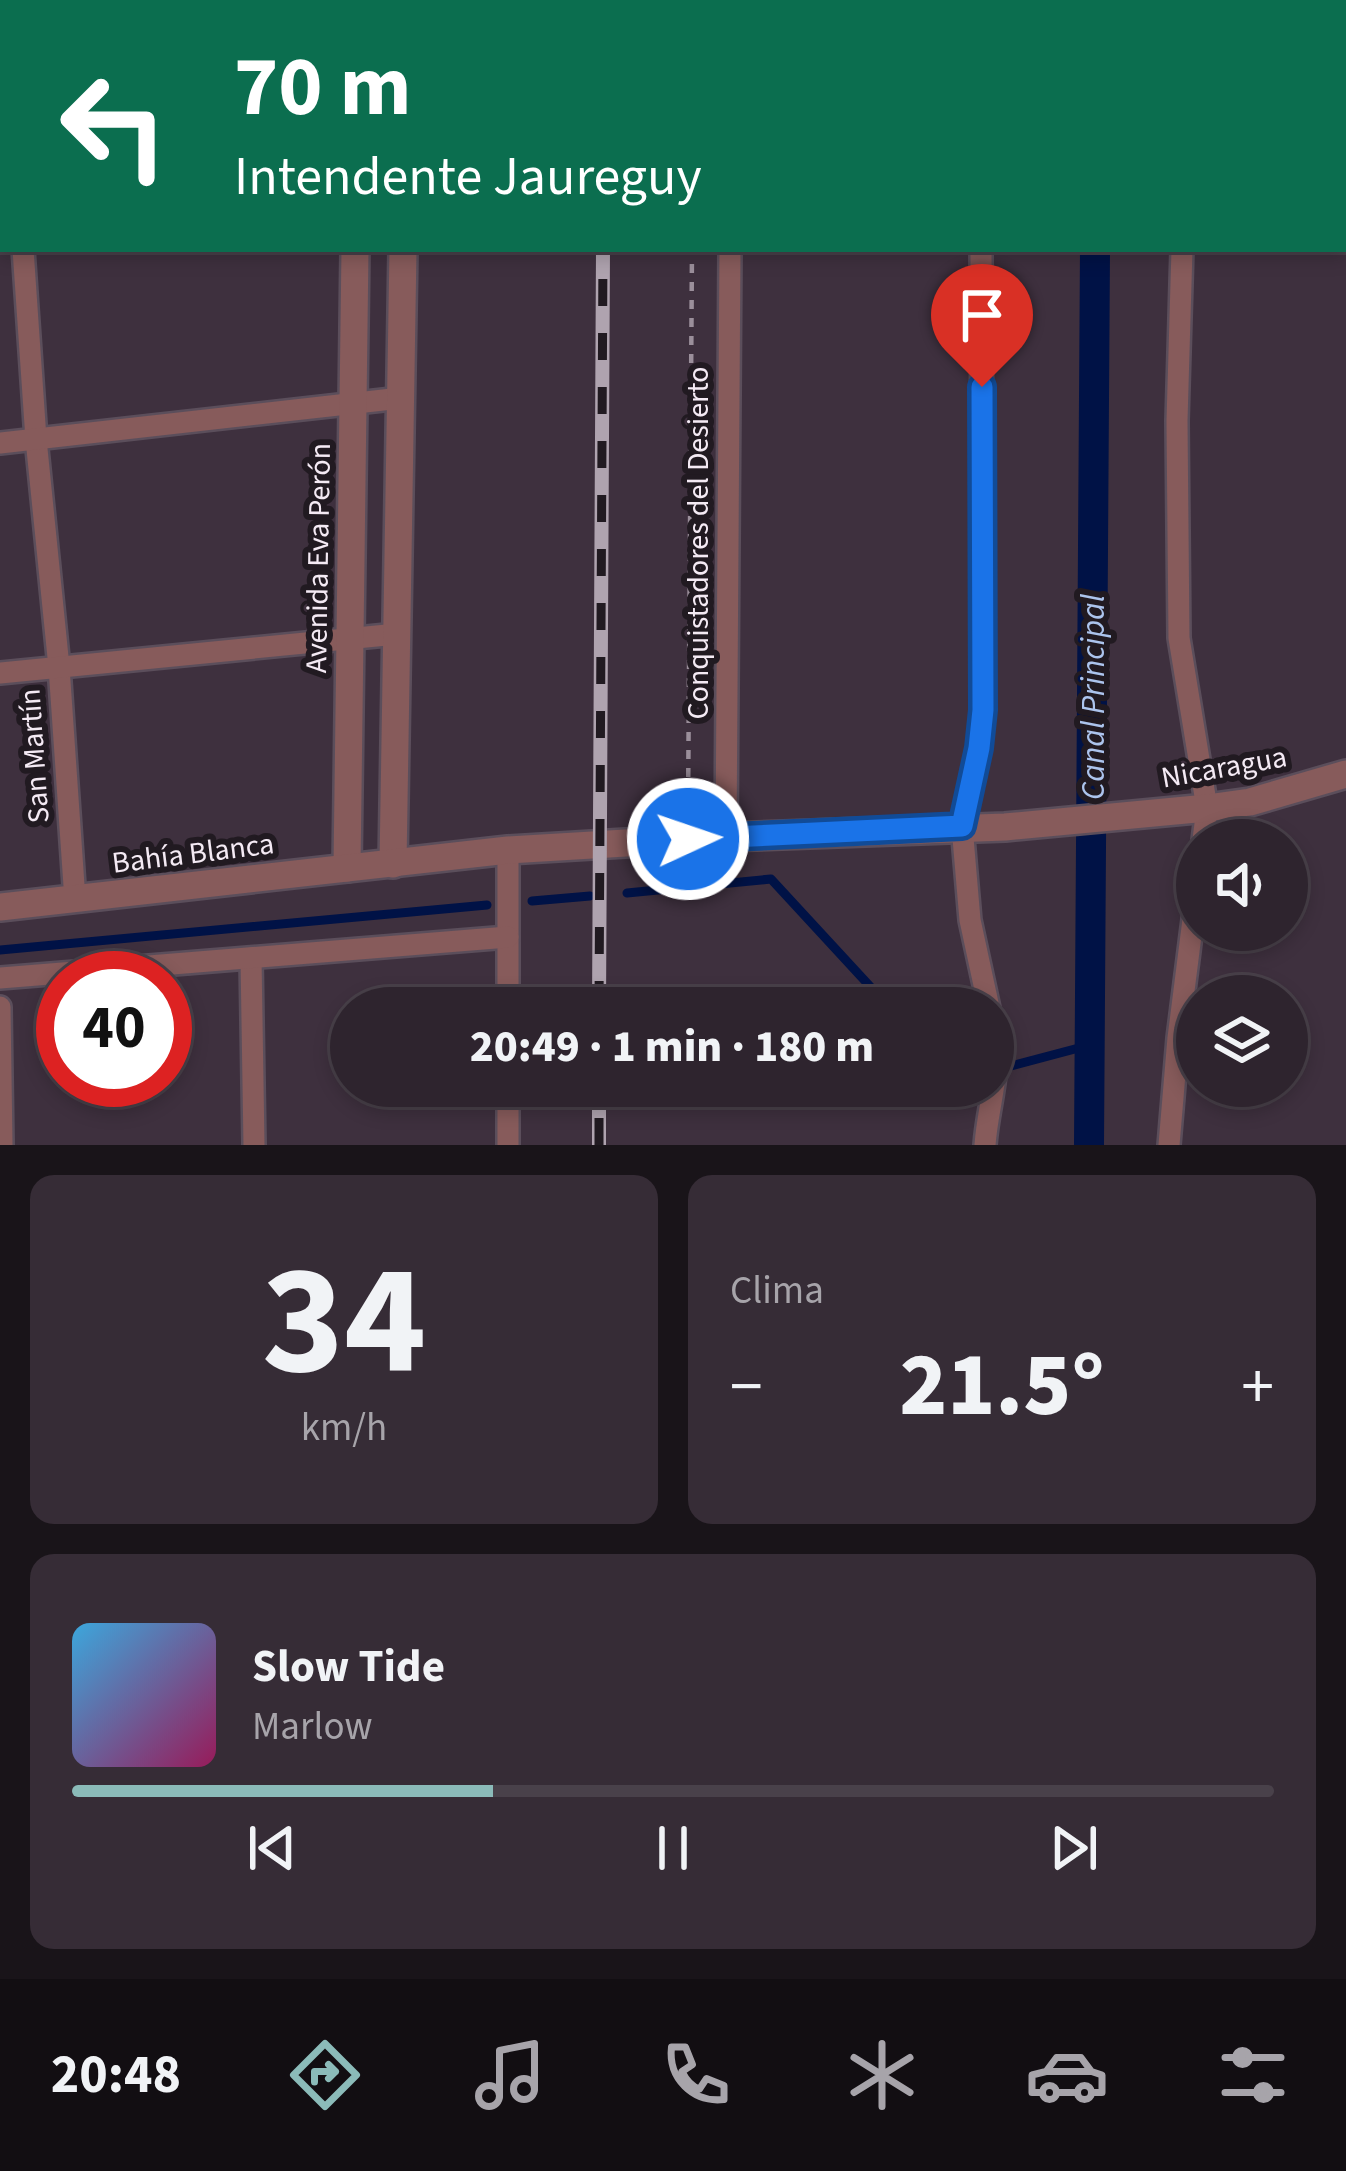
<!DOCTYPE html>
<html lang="es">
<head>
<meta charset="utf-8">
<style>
  :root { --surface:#2e242e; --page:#362c36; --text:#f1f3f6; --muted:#a7a4aa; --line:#49414a; --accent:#8bbbb9 }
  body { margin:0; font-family:"Source Sans 3",sans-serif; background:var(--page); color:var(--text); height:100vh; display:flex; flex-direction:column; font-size:45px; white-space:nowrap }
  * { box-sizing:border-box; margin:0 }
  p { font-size:39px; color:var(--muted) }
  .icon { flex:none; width:66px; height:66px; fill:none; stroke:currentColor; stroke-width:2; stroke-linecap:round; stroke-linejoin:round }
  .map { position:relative; height:1145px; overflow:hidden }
  .panel { display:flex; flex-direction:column; gap:30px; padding:30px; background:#191419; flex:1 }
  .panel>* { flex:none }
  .guide { position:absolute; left:0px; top:0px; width:1347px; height:252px; box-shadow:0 6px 18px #0003,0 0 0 3px var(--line); background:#0b6e4f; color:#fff; overflow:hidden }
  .buttons { position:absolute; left:1176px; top:819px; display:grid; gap:24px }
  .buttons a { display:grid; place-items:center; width:132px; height:132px; border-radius:50%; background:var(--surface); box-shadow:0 6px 18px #0003,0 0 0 3px var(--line); font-size:60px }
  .speed { position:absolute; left:36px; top:951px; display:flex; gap:24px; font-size:60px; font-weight:700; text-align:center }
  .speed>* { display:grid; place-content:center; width:156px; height:156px; border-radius:50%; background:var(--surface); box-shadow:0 6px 18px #0003,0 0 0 3px var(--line); line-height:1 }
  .speed .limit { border:18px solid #d22; background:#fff; color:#111 }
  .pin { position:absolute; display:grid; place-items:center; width:102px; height:102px; color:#fff; margin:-123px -51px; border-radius:50% 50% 50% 0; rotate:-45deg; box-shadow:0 0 12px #0007 }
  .pin .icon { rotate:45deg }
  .me { position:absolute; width:132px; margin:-66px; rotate:87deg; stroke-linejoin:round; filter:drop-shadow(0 0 9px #0008) }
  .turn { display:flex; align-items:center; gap:42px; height:252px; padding:0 36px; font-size:54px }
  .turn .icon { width:156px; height:156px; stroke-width:2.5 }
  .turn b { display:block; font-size:84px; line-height:102px }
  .big { font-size:90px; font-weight:800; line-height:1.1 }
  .panel .tile { flex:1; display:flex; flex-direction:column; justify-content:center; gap:18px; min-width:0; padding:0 42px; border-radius:24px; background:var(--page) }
  .panel .dial { align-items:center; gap:0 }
  .dial b { font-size:156px; line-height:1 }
  .song { display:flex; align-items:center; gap:36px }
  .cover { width:144px; height:144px; border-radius:18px; background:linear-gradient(135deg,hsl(200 70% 55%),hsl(330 70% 35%)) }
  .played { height:12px; border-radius:6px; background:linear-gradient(90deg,var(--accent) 35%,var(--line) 35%) }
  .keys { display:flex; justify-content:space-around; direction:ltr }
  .heat { display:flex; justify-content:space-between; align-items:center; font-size:66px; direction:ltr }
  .panel .tiles { flex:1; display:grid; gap:30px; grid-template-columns:1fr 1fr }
  .tile:last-child { grid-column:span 2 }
  .trip { position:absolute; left:330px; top:987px; width:684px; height:120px; border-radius:60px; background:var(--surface); box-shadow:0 6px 18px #0003,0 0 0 3px var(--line); font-weight:800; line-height:120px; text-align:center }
  .dock { display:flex; height:192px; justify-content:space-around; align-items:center; background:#120e12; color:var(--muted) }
  .dock .icon { width:84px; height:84px }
  .dock .active { color:var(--accent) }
  .dock b { font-size:54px; color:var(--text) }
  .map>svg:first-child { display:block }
</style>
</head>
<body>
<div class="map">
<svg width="1346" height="1145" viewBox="0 0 1346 1145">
  <rect width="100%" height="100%" fill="#3e303e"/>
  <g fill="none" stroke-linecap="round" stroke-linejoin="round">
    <g stroke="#001246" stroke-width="9">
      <path d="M 627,893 L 771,879 L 890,1008"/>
      <path d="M 532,901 L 590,896"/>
      <path d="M 0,950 L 487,905"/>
      <path d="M 996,1070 L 1090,1045"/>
    </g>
    <g stroke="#001246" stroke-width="30">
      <path d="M 1096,3 L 1096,0"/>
      <path d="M 1089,1145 L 1095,249"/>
    </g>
    <defs>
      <g id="minor">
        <path d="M 0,0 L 3,30"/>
        <path d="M 980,0 L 980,3"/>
        <path d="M 1185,0 L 1185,3"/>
        <path d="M 63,3 L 92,0"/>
        <path d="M 731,3 L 731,0"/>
        <path d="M 0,223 L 3,223"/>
        <path d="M 23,249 L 36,439 L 59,667 L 75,900"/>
        <path d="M 981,249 L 983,710 L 979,749 L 962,826 L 970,920 L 989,1008"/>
        <path d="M 1182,249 L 1177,421 L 1179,638 L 1207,808 L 1203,840"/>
        <path d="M 0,443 L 401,398"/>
        <path d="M 0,673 L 397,634"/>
        <path d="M 726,837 L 730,249"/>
        <path d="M 508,850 L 508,1008"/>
        <path d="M 251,958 L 254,1145"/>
        <path d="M 0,978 L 508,937"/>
        <path d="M 0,1007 L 2,1145"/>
        <path d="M 508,1145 L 508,1086"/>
        <path d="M 985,1145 C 988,1103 1002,1072 993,1029"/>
        <path d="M 1169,1145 L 1178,1038 L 1197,888"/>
      </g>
      <g id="tertiary">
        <path d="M 357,3 L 358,0"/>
        <path d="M 406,3 L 406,0"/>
        <path d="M 393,864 L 403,249"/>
        <path d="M 347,868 L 355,249"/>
        <path d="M 0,907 L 508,850 L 726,837 L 1005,827 L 1207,808 L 1250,802 L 1346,774"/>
      </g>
    </defs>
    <use href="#minor" stroke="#5b4e5b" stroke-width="26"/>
    <use href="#tertiary" stroke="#5b4e5b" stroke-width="32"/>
    <g stroke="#9b8f9b" stroke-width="4.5" stroke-dasharray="9 9" stroke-linecap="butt">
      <path d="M 694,3 L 694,0"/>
      <path d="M 688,813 L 692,249"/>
    </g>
    <use href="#minor" stroke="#875b5b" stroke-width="21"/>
    <use href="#tertiary" stroke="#875b5b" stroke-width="27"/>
    <defs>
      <g id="rail">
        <path d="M 604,3 L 604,0"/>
        <path d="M 599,1008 L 603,249"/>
        <path d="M 599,1145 L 599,1086"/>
      </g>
    </defs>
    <use href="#rail" stroke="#afa3af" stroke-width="14"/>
    <use href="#rail" stroke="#211a21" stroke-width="9" stroke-dasharray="27" stroke-linecap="butt"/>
  </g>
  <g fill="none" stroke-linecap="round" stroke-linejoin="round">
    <defs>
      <path id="route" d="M 688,839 L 962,826 L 979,748 L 983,710 L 982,387"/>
    </defs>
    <use href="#route" stroke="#114b97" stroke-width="30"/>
    <use href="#route" stroke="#1a73e8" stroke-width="21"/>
  </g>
  <g text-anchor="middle" stroke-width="12" stroke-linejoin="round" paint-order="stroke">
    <g font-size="30" fill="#f4eaf4" stroke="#211a21">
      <text transform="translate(698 543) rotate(-90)" y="10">Conquistadores del Desierto</text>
      <text transform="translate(318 558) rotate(-89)" y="10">Avenida Eva Perón</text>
      <text transform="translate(34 756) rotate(-94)" y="10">San Martín</text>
      <text transform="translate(1224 767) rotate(-10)" y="10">Nicaragua</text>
      <text transform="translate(193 853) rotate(-7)" y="10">Bahía Blanca</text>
    </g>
    <g font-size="33" font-style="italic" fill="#acc4ed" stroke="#211a21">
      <text transform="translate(1092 697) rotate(-90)" y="12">Canal Principal</text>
    </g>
  </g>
</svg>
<div class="buttons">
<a><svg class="icon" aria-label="sound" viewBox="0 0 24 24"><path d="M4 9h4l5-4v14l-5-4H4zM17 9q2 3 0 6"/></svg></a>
<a><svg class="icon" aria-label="layers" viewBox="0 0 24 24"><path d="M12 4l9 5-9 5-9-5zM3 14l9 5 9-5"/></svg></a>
</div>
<div class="speed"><div class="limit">40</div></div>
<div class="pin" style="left:982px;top:387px;background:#d93025"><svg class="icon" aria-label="arrive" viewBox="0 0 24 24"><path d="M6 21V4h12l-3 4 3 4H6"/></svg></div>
<svg class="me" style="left:688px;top:839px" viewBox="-20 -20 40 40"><circle r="17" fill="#1a73e8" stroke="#fff" stroke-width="3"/><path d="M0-11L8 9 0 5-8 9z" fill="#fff"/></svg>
<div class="trip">20:49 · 1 min · 180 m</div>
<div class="guide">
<div class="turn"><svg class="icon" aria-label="left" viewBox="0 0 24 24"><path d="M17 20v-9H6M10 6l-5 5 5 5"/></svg><div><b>70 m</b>Intendente Jaureguy</div></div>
</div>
</div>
<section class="panel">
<div class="tiles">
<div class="tile dial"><b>34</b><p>km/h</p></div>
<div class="tile"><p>Clima</p>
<div class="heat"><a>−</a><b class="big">21.5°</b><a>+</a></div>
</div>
<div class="tile">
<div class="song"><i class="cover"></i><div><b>Slow Tide</b><p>Marlow</p></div></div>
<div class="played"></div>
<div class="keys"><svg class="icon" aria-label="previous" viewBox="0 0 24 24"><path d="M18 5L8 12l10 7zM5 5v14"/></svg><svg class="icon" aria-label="pause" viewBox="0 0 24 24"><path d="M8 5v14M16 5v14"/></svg><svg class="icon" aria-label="next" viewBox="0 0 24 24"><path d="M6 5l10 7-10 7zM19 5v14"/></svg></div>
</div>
</div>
</section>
<nav class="dock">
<b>20:48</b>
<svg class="icon active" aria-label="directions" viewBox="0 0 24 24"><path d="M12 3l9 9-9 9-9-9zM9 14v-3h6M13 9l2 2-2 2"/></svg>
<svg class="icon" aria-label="music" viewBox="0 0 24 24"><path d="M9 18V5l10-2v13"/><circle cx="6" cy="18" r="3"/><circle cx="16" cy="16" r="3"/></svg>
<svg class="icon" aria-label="phone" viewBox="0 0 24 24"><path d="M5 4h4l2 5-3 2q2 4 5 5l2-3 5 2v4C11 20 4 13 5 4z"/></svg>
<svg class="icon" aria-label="climate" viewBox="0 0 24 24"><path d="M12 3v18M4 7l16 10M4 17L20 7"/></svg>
<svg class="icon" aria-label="car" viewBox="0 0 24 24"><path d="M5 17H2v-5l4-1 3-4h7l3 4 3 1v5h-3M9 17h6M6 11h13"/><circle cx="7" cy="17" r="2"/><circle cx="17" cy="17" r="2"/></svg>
<svg class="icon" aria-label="filters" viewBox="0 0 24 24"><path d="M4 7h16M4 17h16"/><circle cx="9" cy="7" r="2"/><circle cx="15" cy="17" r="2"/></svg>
</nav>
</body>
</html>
